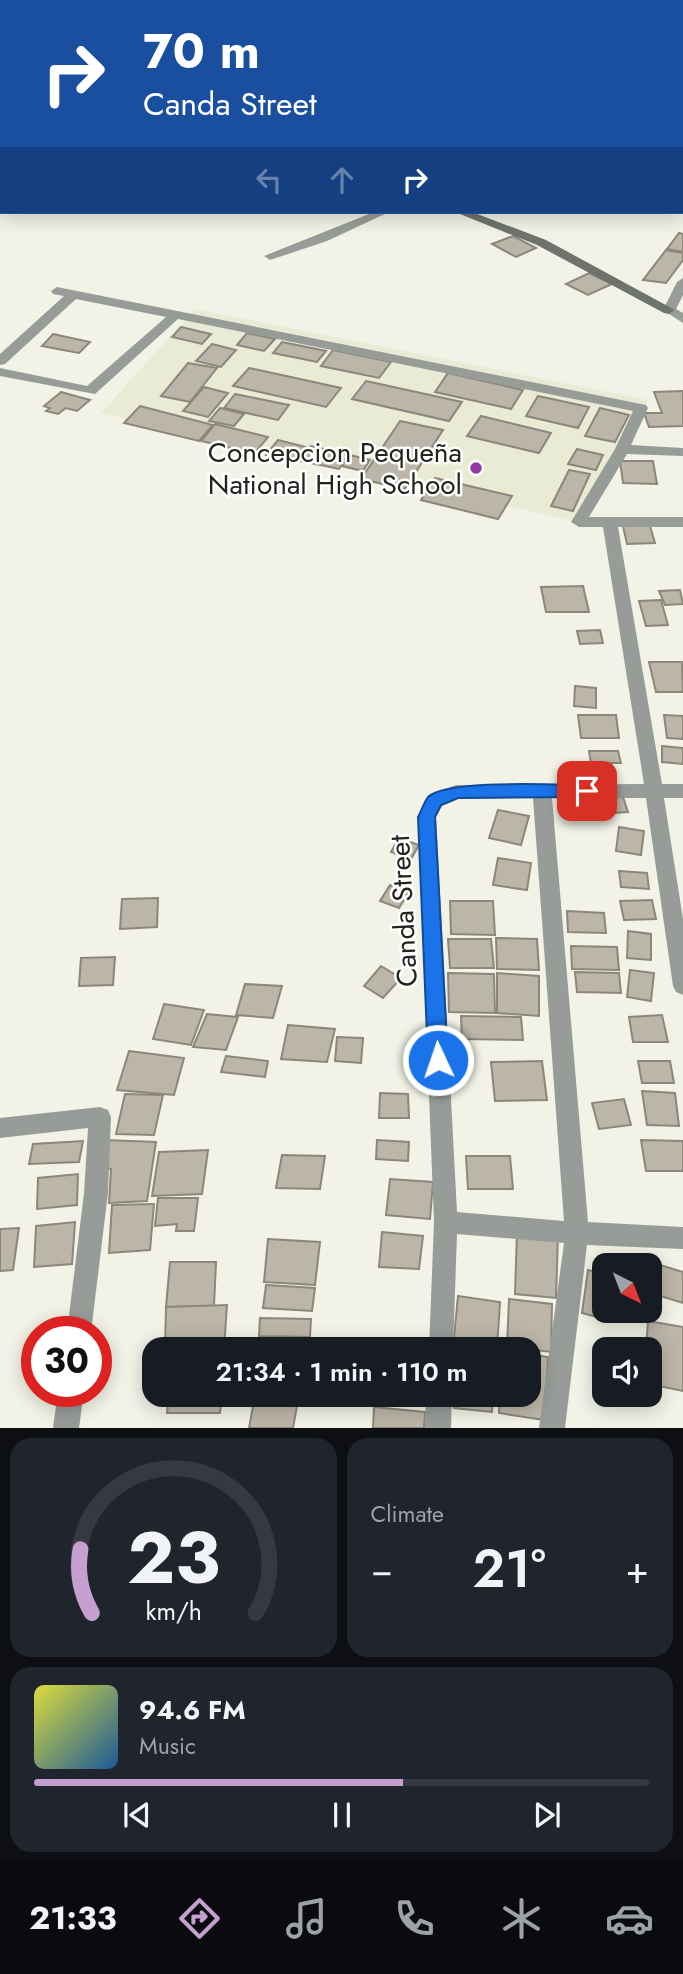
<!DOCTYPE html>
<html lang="en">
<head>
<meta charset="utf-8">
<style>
  :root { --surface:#171b24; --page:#20242c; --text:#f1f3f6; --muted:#9ea1a6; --line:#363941; --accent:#c69fd1 }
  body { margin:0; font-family:Jost,sans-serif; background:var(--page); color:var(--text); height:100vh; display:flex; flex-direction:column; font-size:26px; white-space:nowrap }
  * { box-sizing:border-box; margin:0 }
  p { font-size:23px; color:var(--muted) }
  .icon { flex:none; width:38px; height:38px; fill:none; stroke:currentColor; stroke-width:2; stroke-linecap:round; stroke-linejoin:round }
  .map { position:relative; height:1428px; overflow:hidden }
  .panel { display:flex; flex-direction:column; gap:10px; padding:10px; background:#0d0f14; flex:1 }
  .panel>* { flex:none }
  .banner { position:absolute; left:0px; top:0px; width:684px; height:214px; box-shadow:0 4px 18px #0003; background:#1a4fa0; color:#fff; overflow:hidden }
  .needle { width:46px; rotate:138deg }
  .fabs { position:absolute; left:592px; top:1253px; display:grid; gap:14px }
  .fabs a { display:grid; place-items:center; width:70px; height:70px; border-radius:14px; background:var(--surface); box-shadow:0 4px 18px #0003; font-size:35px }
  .speed { position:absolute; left:21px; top:1316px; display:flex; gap:14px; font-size:35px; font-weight:700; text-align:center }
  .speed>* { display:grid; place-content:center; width:91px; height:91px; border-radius:50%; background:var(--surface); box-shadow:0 4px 18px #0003; line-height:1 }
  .speed .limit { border:10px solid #d22; background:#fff; color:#111 }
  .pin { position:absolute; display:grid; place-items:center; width:60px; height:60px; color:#fff; margin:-30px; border-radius:14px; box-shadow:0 4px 10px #0006 }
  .me { position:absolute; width:77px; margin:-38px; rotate:357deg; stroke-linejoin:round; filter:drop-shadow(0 0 5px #0008) }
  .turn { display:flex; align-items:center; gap:24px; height:147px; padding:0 28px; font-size:32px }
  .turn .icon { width:91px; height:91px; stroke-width:2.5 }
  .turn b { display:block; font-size:49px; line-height:60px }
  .lanes { display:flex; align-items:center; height:66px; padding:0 28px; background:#0003; justify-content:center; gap:35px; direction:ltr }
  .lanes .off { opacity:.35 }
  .big { font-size:52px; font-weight:600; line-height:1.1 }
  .panel .tile { flex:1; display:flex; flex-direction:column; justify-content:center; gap:10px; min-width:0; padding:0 24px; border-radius:21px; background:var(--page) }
  .panel .dial { align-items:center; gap:0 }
  .dial svg { height:182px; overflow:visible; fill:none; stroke:var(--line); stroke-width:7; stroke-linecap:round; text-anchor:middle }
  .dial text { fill:var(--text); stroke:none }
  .song { display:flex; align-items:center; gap:21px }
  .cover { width:84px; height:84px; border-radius:10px; background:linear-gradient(135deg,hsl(60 70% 55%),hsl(210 70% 35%)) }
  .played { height:7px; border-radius:4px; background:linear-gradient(90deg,var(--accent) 60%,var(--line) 60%) }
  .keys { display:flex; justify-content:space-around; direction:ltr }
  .heat { display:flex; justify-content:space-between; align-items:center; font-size:38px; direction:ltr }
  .panel .tiles { flex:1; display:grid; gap:10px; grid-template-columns:1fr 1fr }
  .tile:last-child { grid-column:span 2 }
  .trip { position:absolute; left:142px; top:1337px; width:399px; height:70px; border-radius:21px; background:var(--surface); box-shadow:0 4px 18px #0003; font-weight:600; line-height:70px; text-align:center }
  .menu { display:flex; height:112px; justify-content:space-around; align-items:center; background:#090b0e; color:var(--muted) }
  .menu .icon { width:49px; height:49px }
  .menu .active { color:var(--accent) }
  .menu b { font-size:32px; color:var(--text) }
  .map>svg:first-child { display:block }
</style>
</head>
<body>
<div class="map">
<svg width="683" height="1428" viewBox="0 0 683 1428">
  <rect width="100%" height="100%" fill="#f2f3e6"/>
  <path fill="#e9ebd5" d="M 195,309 L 648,400 L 582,523 L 101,413 Z"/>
  <g fill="#bcb5a9" stroke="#8c867b" stroke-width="2">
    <path d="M 679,233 L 683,234 L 683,252 L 667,249 Z"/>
    <path d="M 513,236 L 536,248 L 516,257 L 492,244 Z"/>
    <path d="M 666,250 L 683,253 L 683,260 L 666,283 L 643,280 Z"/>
    <path d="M 589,273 L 612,284 L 588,295 L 566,284 Z"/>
    <path d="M 181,327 L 211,334 L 202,344 L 172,337 Z"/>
    <path d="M 247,333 L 275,339 L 264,351 L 237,345 Z"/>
    <path d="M 53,334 L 90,342 L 79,353 L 42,346 Z"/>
    <path d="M 282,342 L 326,351 L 317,362 L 273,353 Z"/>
    <path d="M 212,344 L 236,350 L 221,367 L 196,361 Z"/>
    <path d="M 333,350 L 391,362 L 379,378 L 321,366 Z"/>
    <path d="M 188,363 L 217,368 L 190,402 L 161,396 Z"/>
    <path d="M 249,368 L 341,388 L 326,407 L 233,386 Z"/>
    <path d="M 448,373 L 523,390 L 511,409 L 435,392 Z"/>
    <path d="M 366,381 L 462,402 L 449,421 L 352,399 Z"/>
    <path d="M 204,387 L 228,393 L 208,417 L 183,411 Z"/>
    <path d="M 683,391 L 683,426 L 649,427 L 644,413 L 662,413 L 654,392 Z"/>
    <path d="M 61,392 L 90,400 L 77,411 L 66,408 L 58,414 L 46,411 L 50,408 L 44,406 Z"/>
    <path d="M 235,394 L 289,405 L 278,420 L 224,408 Z"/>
    <path d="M 538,396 L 589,407 L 578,428 L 526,416 Z"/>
    <path d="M 140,406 L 213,425 L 199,441 L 124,423 Z"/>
    <path d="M 220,408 L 244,414 L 234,426 L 209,421 Z"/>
    <path d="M 600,408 L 629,415 L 615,442 L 585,436 Z"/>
    <path d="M 481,416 L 551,433 L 539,453 L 467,436 Z"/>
    <path d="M 400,421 L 443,430 L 405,489 L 361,479 Z"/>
    <path d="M 215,424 L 268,437 L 254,454 L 201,441 Z"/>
    <path d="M 278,440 L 306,447 L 295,462 L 266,455 Z"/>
    <path d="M 311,446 L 348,455 L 339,469 L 301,461 Z"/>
    <path d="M 577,449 L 603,455 L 596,470 L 568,464 Z"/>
    <path d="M 350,455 L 370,460 L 363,471 L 342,466 Z"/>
    <path d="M 620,461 L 653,461 L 657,484 L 623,483 Z"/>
    <path d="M 569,470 L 590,474 L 573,511 L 551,506 Z"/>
    <path d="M 435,478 L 512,496 L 498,519 L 421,500 Z"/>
    <path d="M 623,526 L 650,526 L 655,543 L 627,544 Z"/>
    <path d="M 583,586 L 589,612 L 546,612 L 541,587 Z"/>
    <path d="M 680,590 L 683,604 L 665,605 L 659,591 Z"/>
    <path d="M 661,600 L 668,625 L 646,626 L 639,601 Z"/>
    <path d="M 600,630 L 603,643 L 580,644 L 577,631 Z"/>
    <path d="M 649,662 L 682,662 L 683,692 L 656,692 Z"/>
    <path d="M 575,686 L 596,688 L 596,708 L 574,706 Z"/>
    <path d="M 578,715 L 616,715 L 619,738 L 581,738 Z"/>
    <path d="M 664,715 L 683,716 L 683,739 L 667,738 Z"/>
    <path d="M 662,746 L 683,748 L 683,764 L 662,762 Z"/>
    <path d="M 589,751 L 618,751 L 621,763 L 591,763 Z"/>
    <path d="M 623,797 L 628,812 L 598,814 L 593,799 Z"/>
    <path d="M 498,810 L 529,816 L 521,845 L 489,838 Z"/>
    <path d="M 619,827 L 644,831 L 641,855 L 616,851 Z"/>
    <path d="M 399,838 L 419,845 L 411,859 L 391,852 Z"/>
    <path d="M 498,858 L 531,863 L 527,890 L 493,885 Z"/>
    <path d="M 619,871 L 647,873 L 649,889 L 621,887 Z"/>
    <path d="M 390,885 L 409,892 L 399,908 L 380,901 Z"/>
    <path d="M 158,898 L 157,927 L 120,929 L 122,899 Z"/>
    <path d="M 652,900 L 656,919 L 624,920 L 620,901 Z"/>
    <path d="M 450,901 L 493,901 L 495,935 L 451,934 Z"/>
    <path d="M 567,911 L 604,913 L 606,933 L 568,932 Z"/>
    <path d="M 628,931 L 651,934 L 651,960 L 627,958 Z"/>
    <path d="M 496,938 L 537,939 L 539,970 L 497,969 Z"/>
    <path d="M 448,939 L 491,939 L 494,968 L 450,968 Z"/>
    <path d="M 571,946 L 617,947 L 619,970 L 572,969 Z"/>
    <path d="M 115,957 L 113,985 L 79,986 L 81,958 Z"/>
    <path d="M 381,966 L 401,978 L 383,998 L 364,986 Z"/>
    <path d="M 630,970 L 654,973 L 651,1001 L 627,997 Z"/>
    <path d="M 575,972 L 619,973 L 621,993 L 577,992 Z"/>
    <path d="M 448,973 L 494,974 L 495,1013 L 449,1012 Z"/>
    <path d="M 497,973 L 539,976 L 539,1016 L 497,1013 Z"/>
    <path d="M 245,984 L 282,986 L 273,1018 L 236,1015 Z"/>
    <path d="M 164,1004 L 204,1010 L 191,1045 L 153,1039 Z"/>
    <path d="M 207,1014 L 238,1017 L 226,1050 L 193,1047 Z"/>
    <path d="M 662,1015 L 668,1042 L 633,1042 L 629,1017 Z"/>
    <path d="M 461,1016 L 521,1017 L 523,1040 L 462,1039 Z"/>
    <path d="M 288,1025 L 335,1029 L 327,1062 L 281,1059 Z"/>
    <path d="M 337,1037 L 363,1038 L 361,1063 L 335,1061 Z"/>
    <path d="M 129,1051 L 184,1058 L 174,1095 L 117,1090 Z"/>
    <path d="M 226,1056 L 268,1061 L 265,1077 L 221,1072 Z"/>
    <path d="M 542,1061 L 547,1100 L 495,1101 L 491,1062 Z"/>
    <path d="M 638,1061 L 670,1061 L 674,1083 L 642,1083 Z"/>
    <path d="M 642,1091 L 675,1093 L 679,1126 L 647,1125 Z"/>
    <path d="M 380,1093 L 408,1094 L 409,1118 L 379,1118 Z"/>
    <path d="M 125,1094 L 163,1095 L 154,1135 L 116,1134 Z"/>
    <path d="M 624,1099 L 631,1125 L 599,1129 L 592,1103 Z"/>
    <path d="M 104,1140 L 156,1142 L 147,1201 L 109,1203 L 111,1169 L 101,1169 Z"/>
    <path d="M 377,1140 L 409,1142 L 408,1161 L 376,1159 Z"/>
    <path d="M 641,1140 L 683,1141 L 683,1171 L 646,1171 Z"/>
    <path d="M 83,1141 L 79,1162 L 29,1164 L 33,1144 Z"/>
    <path d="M 208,1150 L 202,1194 L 152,1196 L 159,1152 Z"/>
    <path d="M 282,1155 L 325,1156 L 320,1189 L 276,1188 Z"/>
    <path d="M 466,1156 L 510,1156 L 513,1189 L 468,1189 Z"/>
    <path d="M 78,1174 L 77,1205 L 37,1209 L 38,1178 Z"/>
    <path d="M 390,1179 L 433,1182 L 430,1219 L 386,1215 Z"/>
    <path d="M 158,1198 L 198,1198 L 194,1231 L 176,1231 L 177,1224 L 155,1226 Z"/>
    <path d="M 154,1204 L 150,1250 L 109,1253 L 112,1205 Z"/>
    <path d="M 75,1222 L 72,1264 L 34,1267 L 36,1226 Z"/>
    <path d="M 19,1228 L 13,1270 L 0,1271 L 0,1229 Z"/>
    <path d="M 517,1231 L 558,1235 L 556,1298 L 515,1294 Z"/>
    <path d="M 382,1232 L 423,1236 L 419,1269 L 379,1267 Z"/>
    <path d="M 268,1239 L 320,1242 L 315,1285 L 264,1282 Z"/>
    <path d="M 170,1262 L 216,1262 L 214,1306 L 166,1307 Z"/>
    <path d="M 660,1265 L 683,1272 L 683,1303 L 654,1294 Z"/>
    <path d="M 588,1270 L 604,1274 L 604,1311 L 612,1311 L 611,1321 L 582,1313 Z"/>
    <path d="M 266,1285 L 315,1288 L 312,1311 L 263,1308 Z"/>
    <path d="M 458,1296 L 500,1302 L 497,1349 L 453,1348 Z"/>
    <path d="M 509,1299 L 552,1304 L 551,1352 L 507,1347 Z"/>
    <path d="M 227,1305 L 224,1349 L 165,1349 L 166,1307 Z"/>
    <path d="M 260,1318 L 311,1319 L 310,1337 L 259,1336 Z"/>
    <path d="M 648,1321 L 683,1327 L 683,1391 L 649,1384 L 649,1349 L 646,1349 Z"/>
    <path d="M 266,1338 L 307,1340 L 306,1349 L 264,1349 Z"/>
    <path d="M 310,1343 L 369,1347 L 369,1349 L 310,1349 Z"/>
    <path d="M 528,1354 L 548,1357 L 544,1420 L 499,1413 L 500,1395 L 528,1395 Z"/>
    <path d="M 169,1395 L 222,1395 L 220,1413 L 167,1413 Z"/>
    <path d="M 255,1395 L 299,1395 L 293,1428 L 249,1428 Z"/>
    <path d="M 455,1395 L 493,1395 L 492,1412 L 454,1408 Z"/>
    <path d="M 374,1407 L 425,1412 L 424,1428 L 373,1428 Z"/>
  </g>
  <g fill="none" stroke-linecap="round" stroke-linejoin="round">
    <g fill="#989c98" fill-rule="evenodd">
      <path d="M 127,0 L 137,0 L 126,2 Z"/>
      <path d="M 199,0 L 209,0 L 199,2 Z"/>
      <path d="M 255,0 L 267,0 L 254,2 Z"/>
      <path d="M 409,0 L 420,0 L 408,2 Z"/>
      <path d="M 496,0 L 506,0 L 495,2 Z"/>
      <rect x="0" y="97" width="2" height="6"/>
      <rect x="0" y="122" width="2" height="6"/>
      <path d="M 374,212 L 389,212 L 327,241 L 270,260 L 264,256 Z"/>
      <path d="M 683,278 L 683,295 L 676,309 L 683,313 L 683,323 L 663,310 L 677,282 Z"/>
      <path d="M 57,287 L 646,405 L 648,408 L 631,445 L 683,448 L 683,456 L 627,454 L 589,517 L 683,517 L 683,527 L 618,527 L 662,784 L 683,784 L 683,798 L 664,798 L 683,919 L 683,995 L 676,992 L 673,986 L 646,798 L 552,798 L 588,1222 L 683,1227 L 683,1249 L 587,1245 L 565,1428 L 539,1428 L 564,1243 L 457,1234 L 453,1349 L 429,1349 L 434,1222 L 418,817 L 428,796 L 456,785 L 644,784 L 603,527 L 579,527 L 571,522 L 615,449 L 633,411 L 178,319 L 95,394 L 0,376 L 0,368 L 87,386 L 166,317 L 76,299 L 5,364 L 0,365 L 0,354 L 64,296 L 53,294 L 51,291 ZM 533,798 L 564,1221 L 457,1212 L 436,817 L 442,806 L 458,799 Z"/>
      <path d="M 100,1107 L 108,1110 L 111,1117 L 108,1193 L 91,1332 L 67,1332 L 84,1193 L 88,1128 L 0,1138 L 0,1118 Z"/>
      <path d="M 58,1391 L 84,1391 L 79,1428 L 53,1428 Z"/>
      <path d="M 426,1395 L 452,1395 L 451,1428 L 425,1428 Z"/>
    </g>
    <g fill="#6e736d" fill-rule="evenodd">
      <path d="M 65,0 L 75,0 L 64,2 Z"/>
      <path d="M 455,212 L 472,212 L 546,240 L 675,310 L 669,314 L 664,313 L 537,245 Z"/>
    </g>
  </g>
  <path fill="#1a73e8" stroke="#114b97" stroke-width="2" d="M 587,785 L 595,791 L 587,797 L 458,798 L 441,805 L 435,817 L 448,1060 L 445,1066 L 438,1068 L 431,1066 L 428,1060 L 418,817 C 421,812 424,802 428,797 C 447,779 557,785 587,785 Z"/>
  <circle fill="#9238a3" stroke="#fff" stroke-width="2.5" cx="476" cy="468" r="7"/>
  <g text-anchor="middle" stroke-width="5" stroke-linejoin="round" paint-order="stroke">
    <g font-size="28" fill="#24241f" stroke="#fff" text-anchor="end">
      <text x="462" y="462">Concepcion Pequeña<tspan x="462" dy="32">National High School</tspan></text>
    </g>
    <g font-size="28" fill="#24241f" stroke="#fff">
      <text transform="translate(403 911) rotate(-93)" y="10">Canda Street</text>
    </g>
  </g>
</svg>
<div class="fabs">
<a><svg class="needle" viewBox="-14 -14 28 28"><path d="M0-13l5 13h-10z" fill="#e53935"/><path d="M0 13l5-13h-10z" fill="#9ea1a6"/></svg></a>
<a><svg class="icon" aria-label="sound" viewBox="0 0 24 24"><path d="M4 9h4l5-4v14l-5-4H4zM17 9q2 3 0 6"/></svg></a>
</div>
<div class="speed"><div class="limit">30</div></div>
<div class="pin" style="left:587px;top:791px;background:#d93025"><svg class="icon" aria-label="arrive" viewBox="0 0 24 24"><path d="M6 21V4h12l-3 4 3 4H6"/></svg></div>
<svg class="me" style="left:438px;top:1060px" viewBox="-20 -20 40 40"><circle r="17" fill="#1a73e8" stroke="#fff" stroke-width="3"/><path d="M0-11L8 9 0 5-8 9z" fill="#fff"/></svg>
<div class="trip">21:34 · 1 min · 110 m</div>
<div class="banner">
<div class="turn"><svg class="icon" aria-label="right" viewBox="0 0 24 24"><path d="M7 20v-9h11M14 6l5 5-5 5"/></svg><div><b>70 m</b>Canda Street</div></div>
<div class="lanes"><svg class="icon off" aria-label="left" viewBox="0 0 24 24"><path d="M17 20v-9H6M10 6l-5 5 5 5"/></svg><svg class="icon off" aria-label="ahead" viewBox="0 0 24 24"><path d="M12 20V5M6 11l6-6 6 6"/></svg><svg class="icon" aria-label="right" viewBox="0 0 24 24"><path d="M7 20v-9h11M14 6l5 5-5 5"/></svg></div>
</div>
</div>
<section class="panel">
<div class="tiles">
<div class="tile dial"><svg viewBox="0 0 100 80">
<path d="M14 69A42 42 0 1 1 86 69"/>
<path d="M14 69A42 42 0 0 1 9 41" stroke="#c69fd1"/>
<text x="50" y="56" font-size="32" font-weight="700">23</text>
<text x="50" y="72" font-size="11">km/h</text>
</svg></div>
<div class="tile"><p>Climate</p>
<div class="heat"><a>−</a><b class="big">21°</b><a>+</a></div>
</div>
<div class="tile">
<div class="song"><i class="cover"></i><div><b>94.6 FM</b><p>Music</p></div></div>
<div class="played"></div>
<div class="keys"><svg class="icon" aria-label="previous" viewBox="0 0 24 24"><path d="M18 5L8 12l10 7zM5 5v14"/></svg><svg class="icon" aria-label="pause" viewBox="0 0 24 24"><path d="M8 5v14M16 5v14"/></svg><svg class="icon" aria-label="next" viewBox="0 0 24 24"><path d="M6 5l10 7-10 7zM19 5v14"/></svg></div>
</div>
</div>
</section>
<nav class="menu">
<b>21:33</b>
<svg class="icon active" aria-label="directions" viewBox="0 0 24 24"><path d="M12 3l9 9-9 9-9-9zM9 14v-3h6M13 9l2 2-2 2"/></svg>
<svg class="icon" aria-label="music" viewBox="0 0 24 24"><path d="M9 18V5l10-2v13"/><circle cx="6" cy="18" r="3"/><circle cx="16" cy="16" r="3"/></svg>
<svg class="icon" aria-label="phone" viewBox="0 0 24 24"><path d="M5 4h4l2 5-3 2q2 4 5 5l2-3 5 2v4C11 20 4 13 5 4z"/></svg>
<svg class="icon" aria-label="climate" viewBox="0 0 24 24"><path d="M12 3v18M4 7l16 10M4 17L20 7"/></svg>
<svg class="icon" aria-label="car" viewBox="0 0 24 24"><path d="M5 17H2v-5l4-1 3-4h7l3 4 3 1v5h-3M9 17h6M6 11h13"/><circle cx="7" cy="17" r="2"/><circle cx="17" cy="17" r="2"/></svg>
</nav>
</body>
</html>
